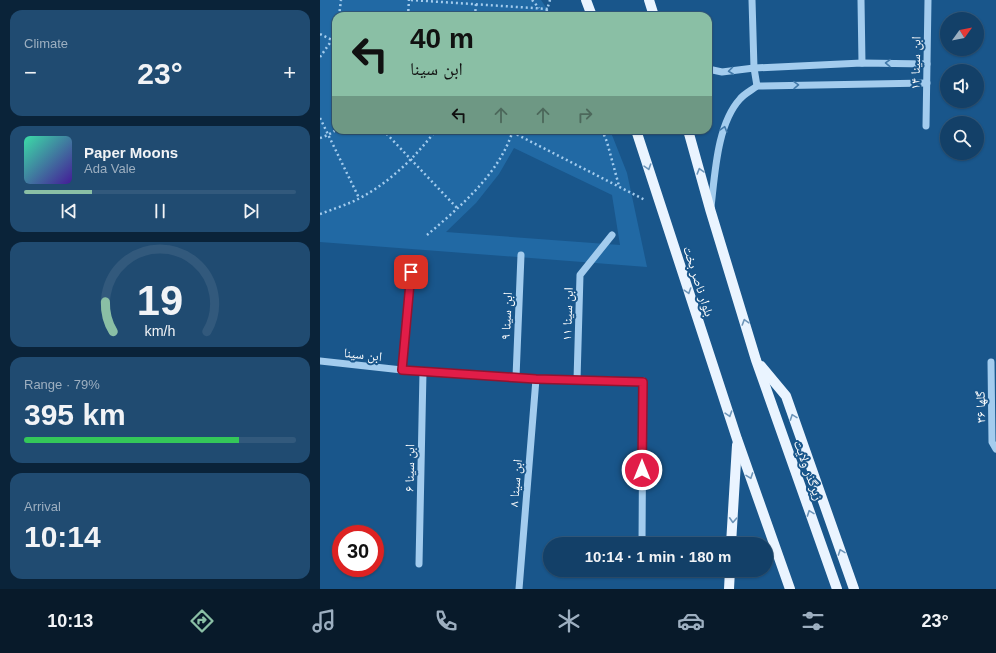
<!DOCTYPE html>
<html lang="en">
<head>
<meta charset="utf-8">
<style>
  :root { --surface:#134068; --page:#204b71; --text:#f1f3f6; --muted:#9dafc0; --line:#32597c; --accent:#8abfa5 }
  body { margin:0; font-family:Arial,"Noto Naskh Arabic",sans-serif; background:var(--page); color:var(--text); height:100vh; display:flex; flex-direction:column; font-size:15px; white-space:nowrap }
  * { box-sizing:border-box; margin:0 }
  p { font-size:13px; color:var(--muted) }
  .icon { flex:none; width:22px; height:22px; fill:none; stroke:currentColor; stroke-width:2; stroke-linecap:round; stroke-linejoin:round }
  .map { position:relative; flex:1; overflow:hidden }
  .panel { display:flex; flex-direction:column; gap:10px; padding:10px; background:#0a2339; width:320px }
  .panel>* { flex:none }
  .hud { position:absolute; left:12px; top:12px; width:380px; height:122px; border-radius:12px; box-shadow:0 1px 3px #0004,0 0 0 1px var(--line); background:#8abfa5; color:#111; overflow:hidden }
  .needle { width:26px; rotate:57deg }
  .controls { position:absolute; left:620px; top:12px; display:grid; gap:8px }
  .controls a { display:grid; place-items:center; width:44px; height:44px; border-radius:50%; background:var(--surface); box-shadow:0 1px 3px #0004,0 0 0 1px var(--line); font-size:20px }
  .speed { position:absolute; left:12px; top:525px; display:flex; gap:8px; font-size:20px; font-weight:700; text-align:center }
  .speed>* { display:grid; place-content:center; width:52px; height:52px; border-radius:50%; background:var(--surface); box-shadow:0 1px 3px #0004,0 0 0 1px var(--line); line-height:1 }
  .speed .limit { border:6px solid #d22; background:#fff; color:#111 }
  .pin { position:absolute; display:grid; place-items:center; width:34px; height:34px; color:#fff; margin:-17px; border-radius:8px; box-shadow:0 2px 6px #0006 }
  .me { position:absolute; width:44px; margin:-22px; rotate:0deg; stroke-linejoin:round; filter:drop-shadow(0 0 3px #0008) }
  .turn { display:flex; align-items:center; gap:14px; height:84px; padding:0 12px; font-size:18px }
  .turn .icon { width:52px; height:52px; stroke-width:2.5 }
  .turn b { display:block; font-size:28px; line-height:34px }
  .lanes { display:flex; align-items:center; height:38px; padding:0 12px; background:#0003; justify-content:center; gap:20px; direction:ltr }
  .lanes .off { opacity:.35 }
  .big { font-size:30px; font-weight:600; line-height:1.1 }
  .panel .tile { flex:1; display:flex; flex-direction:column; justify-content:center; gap:6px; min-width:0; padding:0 14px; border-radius:12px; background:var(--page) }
  .panel .dial { align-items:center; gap:0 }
  .dial svg { height:104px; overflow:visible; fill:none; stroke:var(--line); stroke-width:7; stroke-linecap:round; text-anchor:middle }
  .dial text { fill:var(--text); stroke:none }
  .song { display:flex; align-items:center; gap:12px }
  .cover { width:48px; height:48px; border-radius:6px; background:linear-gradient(135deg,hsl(160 70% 55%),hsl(260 70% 35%)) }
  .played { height:4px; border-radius:2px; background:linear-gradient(90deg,var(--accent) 25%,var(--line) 25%) }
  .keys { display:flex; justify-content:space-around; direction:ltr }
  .heat { display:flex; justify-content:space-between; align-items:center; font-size:22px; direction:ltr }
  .charge { height:6px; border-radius:3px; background:linear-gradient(90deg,#34c759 79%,var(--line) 0) }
  .trip { position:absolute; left:223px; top:537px; width:230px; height:40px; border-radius:20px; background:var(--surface); box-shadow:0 1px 3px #0004,0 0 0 1px var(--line); font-weight:600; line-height:40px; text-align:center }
  .dock { display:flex; height:64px; justify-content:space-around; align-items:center; background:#081a2a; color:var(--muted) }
  .dock .icon { width:28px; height:28px }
  .dock .active { color:var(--accent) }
  .dock b { font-size:18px; color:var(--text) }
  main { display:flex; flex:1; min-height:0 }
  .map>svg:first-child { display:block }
</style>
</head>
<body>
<main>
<section class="panel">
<div class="tile"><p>Climate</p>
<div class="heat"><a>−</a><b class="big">23°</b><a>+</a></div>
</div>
<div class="tile">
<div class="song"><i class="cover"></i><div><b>Paper Moons</b><p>Ada Vale</p></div></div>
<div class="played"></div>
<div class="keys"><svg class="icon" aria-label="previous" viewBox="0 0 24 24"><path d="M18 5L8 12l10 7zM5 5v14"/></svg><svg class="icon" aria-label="pause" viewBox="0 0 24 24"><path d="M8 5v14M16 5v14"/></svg><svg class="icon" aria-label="next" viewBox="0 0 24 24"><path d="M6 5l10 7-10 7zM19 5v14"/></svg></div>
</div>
<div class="tile dial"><svg viewBox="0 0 100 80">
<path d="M14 69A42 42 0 1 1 86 69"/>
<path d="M14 69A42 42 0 0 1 8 46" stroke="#8abfa5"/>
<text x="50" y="56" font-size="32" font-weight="700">19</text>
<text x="50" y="72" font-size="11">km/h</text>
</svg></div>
<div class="tile"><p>Range · 79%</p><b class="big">395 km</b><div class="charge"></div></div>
<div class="tile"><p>Arrival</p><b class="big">10:14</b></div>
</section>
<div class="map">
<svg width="676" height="589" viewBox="0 0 676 589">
  <rect width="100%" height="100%" fill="#19568b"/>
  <path fill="#2169a4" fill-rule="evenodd" d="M 0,0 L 221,0 L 232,16 L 16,16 L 16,130 L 290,130 L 307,173 L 327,267 L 0,242 ZM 194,148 L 292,195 L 300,245 L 126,232 L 156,203 L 179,174 Z"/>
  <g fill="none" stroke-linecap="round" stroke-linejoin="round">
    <g stroke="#a3ccee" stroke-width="2.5" stroke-dasharray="2 3" stroke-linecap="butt">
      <path d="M 91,0 L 228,9"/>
      <path d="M 212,0 L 219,8"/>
      <path d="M 19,16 L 21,0"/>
      <path d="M 88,16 L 89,0"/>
      <path d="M 155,16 L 156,4"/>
      <path d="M 225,16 L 230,0"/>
      <path d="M 0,34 L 16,42"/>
      <path d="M 0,57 L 12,40 L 16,29"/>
      <path d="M 0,118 L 39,198"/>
      <path d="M 63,130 L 138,209"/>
      <path d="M 188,130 L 325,200"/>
      <path d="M 282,130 L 287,142 L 299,186"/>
      <path d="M 0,138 L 8,135 L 16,130"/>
      <path d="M 0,214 C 11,210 22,206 32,202 C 65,187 95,158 116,130"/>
      <path d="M 107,235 C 140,207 180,173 193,130"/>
    </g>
    <g stroke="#a3ccee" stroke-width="7">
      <path d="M 432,0 L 434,68 L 437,86"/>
      <path d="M 541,0 L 542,63"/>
      <path d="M 388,69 L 402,72 L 434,68 L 542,63 L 607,64"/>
      <path d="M 606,126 L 608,0"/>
      <path d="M 391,207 C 395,174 397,124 420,99 C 424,94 432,90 437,86 L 607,83"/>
      <path d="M 0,361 L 82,370 L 196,377 L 216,379 L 323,381 L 322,544"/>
      <path d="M 671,362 L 672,442 L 676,449"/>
      <path d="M 82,370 L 91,272"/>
      <path d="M 196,377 L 201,255"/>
      <path d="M 257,380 L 260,275 L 292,235"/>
      <path d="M 99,564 L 103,372"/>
      <path d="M 199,589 L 216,379"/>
    </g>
    <g stroke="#eaf4ff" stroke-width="10">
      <path d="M 266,0 L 272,16"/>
      <path d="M 329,0 L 334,16"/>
      <path d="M 316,130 L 417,439 L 470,589"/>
      <path d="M 368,130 L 390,209 L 436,360 L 517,589"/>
      <path d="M 441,366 L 466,396 L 534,589"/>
      <path d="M 411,544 L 417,445"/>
      <path d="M 409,589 L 410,570"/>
    </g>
  </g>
  <defs><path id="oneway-chevron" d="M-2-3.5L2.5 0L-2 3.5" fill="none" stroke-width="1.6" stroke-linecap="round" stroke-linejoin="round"/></defs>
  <g stroke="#4279a9">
    <use href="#oneway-chevron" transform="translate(568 63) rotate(-179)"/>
    <use href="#oneway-chevron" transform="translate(411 71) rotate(173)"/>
    <use href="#oneway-chevron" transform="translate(476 85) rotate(-1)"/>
    <use href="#oneway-chevron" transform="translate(404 129) rotate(-74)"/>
  </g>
  <g stroke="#6d95b9">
    <use href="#oneway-chevron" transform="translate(328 167) rotate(72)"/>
    <use href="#oneway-chevron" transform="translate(380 171) rotate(-106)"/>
    <use href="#oneway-chevron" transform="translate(368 291) rotate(72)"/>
    <use href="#oneway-chevron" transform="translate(425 322) rotate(-107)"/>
    <use href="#oneway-chevron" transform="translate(409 414) rotate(72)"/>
    <use href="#oneway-chevron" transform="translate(473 417) rotate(-110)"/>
    <use href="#oneway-chevron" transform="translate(430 476) rotate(70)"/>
    <use href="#oneway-chevron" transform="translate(490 513) rotate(-110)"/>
    <use href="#oneway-chevron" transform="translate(413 520) rotate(93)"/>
    <use href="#oneway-chevron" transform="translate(521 552) rotate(-110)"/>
  </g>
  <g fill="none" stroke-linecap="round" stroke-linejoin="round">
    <defs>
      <path id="route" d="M 91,272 L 82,370 L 216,379 L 323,382 L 322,470"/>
    </defs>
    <use href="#route" stroke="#92132f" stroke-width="10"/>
    <use href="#route" stroke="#e11d48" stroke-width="7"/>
  </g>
  <g text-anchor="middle" stroke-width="4" stroke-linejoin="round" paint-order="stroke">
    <g font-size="13" fill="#fff" stroke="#19568b">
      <text transform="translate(595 63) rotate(-89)" y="5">ابن سینا ۱۴</text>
      <text transform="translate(379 281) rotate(72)" y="5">بلوار ناصر بخت</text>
      <text transform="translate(247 314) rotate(-88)" y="5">ابن سینا ۱۱</text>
      <text transform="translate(186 316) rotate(-87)" y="5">ابن سینا ۹</text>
      <text transform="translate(43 354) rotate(6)" y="5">ابن سینا</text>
      <text transform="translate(660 407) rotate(-91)" y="5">۳۶ گلها</text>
      <text transform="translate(89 468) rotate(-89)" y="5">ابن سینا ۶</text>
      <text transform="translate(489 470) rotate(70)" y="5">زیرگذر ولایت</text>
      <text transform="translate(195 483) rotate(-85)" y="5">ابن سینا ۸</text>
    </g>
  </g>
</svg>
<div class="controls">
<a><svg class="needle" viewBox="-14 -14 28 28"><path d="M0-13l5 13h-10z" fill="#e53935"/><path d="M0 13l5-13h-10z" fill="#9dafc0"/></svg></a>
<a><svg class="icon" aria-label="sound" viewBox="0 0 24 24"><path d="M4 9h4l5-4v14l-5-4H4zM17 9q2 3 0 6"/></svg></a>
<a><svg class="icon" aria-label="search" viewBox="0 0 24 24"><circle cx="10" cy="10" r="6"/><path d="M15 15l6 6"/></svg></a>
</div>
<div class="speed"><div class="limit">30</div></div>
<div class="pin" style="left:91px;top:272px;background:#d93025"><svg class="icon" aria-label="arrive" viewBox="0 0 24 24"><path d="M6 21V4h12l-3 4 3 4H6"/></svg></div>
<svg class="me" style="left:322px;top:470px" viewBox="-20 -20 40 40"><circle r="17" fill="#e11d48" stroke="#fff" stroke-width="3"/><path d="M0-11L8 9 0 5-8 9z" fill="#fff"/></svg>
<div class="trip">10:14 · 1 min · 180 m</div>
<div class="hud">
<div class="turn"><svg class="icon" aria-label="left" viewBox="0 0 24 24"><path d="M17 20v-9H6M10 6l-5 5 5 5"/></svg><div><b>40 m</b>ابن سینا</div></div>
<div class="lanes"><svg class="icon" aria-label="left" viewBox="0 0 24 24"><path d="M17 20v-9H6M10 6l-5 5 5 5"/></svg><svg class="icon off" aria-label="ahead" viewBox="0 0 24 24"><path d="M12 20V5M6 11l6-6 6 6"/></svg><svg class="icon off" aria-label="ahead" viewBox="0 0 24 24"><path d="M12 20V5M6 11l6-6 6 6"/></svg><svg class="icon off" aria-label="right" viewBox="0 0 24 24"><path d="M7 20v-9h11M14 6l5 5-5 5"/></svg></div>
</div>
</div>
</main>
<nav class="dock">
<b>10:13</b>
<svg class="icon active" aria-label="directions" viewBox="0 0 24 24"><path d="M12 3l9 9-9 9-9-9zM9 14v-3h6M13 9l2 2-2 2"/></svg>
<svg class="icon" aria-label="music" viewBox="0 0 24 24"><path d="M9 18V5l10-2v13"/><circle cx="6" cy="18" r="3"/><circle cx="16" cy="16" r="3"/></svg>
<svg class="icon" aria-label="phone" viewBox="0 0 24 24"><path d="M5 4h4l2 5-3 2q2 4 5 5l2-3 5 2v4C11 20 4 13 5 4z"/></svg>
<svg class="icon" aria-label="climate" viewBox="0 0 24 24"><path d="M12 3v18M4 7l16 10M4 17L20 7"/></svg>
<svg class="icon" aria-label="car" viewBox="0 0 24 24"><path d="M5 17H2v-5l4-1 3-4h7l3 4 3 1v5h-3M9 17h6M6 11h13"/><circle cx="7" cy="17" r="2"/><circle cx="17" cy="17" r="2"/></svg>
<svg class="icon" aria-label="filters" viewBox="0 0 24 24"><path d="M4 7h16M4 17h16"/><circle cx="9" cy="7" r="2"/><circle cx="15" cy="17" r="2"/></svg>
<b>23°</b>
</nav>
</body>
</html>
